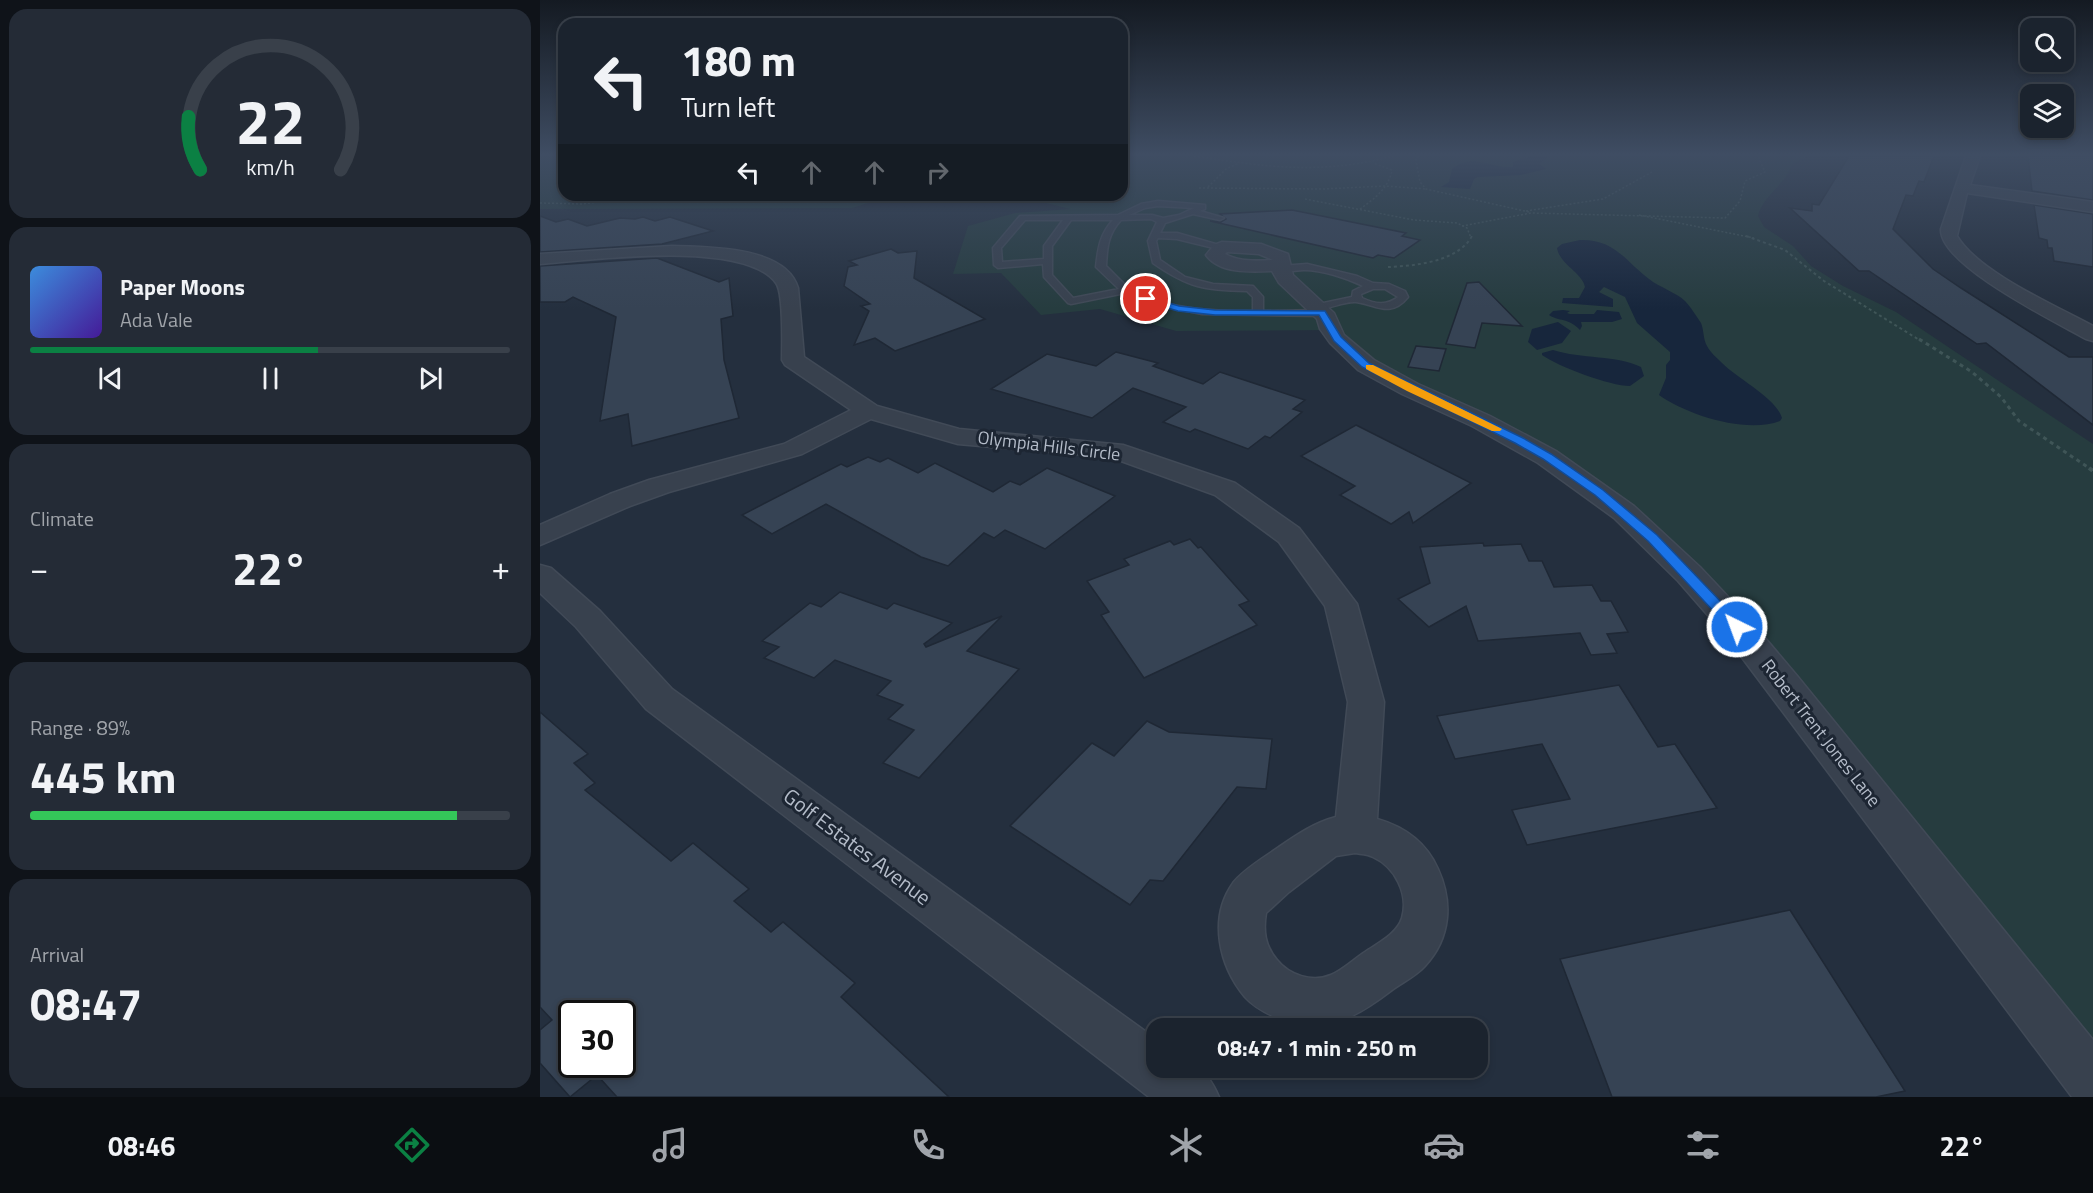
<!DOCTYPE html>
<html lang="en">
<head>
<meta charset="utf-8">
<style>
  :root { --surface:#1b232e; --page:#242b36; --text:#f1f3f6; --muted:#a0a4aa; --line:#39404a; --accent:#0b8043 }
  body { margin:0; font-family:"Titillium Web",sans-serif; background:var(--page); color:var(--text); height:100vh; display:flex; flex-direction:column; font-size:22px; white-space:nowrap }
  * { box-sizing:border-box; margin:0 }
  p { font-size:20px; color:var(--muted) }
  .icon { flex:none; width:33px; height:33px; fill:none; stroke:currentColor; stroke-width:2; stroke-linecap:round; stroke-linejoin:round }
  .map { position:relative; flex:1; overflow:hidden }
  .details { display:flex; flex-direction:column; gap:9px; padding:9px; background:#0f1319; width:540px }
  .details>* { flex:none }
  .top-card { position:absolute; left:18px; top:18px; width:570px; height:183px; border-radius:18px; box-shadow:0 3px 9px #0003,0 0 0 2px var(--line); background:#1b232e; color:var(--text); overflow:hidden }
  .buttons { position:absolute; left:1480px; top:18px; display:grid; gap:12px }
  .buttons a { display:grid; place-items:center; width:54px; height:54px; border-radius:12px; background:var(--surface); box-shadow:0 3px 9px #0003,0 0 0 2px var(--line); font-size:30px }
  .speed { position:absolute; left:18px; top:1000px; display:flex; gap:12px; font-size:30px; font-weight:700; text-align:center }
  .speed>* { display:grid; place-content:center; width:78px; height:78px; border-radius:50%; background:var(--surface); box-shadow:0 3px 9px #0003,0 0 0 2px var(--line); line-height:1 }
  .speed .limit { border:3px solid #111; border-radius:9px; background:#fff; color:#111 }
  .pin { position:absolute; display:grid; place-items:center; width:51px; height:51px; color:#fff; margin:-26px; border:3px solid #fff; border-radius:50%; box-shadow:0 2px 6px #0007 }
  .me { position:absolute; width:66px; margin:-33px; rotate:318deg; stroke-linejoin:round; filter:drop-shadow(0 0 4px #0008) }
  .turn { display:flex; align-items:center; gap:21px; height:126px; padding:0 24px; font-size:27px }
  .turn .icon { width:78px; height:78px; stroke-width:2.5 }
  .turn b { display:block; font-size:42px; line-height:51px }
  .lanes { display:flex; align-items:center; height:57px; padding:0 24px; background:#0003; justify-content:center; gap:30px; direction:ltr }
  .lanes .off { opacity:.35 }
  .big { font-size:45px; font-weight:700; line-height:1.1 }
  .details .tile { flex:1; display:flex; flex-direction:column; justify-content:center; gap:9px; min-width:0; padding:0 21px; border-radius:18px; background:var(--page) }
  .details .dial { align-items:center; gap:0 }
  .dial svg { height:156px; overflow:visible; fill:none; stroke:var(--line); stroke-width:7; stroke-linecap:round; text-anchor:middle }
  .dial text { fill:var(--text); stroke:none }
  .song { display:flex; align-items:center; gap:18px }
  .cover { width:72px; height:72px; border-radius:9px; background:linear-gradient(135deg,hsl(210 70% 55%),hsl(260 70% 35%)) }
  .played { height:6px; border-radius:3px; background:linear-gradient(90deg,var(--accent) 60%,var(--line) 60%) }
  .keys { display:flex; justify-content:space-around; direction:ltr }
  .heat { display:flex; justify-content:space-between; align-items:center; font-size:33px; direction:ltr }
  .charge { height:9px; border-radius:4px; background:linear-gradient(90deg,#34c759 89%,var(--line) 0) }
  .trip { position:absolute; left:606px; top:1018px; width:342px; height:60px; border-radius:18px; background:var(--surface); box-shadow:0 3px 9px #0003,0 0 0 2px var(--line); font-weight:700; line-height:60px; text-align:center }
  .tab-bar { display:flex; height:96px; justify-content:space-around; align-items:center; background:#0b0e12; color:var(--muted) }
  .tab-bar .icon { width:42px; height:42px }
  .tab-bar .selected { color:var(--accent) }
  .tab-bar b { font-size:27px; color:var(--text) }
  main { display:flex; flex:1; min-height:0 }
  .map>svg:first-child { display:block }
</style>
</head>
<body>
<main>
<section class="details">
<div class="tile dial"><svg viewBox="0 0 100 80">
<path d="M14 69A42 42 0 1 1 86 69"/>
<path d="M14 69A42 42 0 0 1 8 42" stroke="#0b8043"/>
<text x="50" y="56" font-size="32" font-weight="700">22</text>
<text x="50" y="72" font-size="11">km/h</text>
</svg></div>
<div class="tile">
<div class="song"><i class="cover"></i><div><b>Paper Moons</b><p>Ada Vale</p></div></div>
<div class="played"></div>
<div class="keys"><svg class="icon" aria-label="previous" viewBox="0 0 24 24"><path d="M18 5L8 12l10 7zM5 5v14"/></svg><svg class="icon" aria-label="pause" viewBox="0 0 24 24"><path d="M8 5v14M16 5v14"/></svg><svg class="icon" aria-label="next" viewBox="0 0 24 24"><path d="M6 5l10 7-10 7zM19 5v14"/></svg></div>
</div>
<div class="tile"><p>Climate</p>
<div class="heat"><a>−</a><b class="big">22°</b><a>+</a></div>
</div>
<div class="tile"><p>Range · 89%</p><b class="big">445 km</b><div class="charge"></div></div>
<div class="tile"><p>Arrival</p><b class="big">08:47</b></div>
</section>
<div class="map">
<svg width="1553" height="1097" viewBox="0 0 1553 1097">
  <rect width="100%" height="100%" fill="#242f3e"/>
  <g fill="#263c3f">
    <path d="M 0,156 L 24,156 L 24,195 L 467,195 L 445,203 L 341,199 L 312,208 L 0,209 Z"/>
    <path d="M 582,156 L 1268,156 L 1252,164 C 1246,185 1223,195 1218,216 L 1224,227 L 1253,246 L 1271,266 L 1303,286 L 1356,312 L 1553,444 L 1553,1060 L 1305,747 L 1015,452 L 970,426 L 868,380 L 828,360 L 798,330 L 636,331 L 560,309 L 501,315 L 461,273 L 413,274 L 428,226 L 475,213 L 530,209 L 502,202 L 487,195 L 582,195 Z"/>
  </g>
  <g fill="#17263c">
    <path d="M 993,156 L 1009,156 L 999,164 L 1006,169 L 981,175 L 938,177 L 934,179 L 930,189 L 901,187 L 909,182 L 912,169 C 933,153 946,167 969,167 L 973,167 L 973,162 Z"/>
    <path d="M 1040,240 C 1075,239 1085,261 1109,279 C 1119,287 1137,293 1145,301 C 1150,306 1157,317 1161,323 C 1164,330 1163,339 1167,346 C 1170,352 1177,358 1182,363 C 1198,379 1236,398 1242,418 L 1240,421 C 1206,434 1147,415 1119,395 L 1126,378 L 1126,365 L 1130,360 L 1130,352 L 1097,323 L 1085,297 L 1064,287 L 1059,292 L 1073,299 L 1073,307 L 1022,303 L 1023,298 L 1039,298 L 1045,287 C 1042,272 1020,265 1017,248 L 1022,244 Z"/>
    <path d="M 1023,310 L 1030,311 L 1027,313 L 1030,314 L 1054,314 L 1057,310 L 1079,312 L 1082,319 L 1072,322 L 1041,322 L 1042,326 L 1040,330 C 1028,317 1019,322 1009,315 L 1013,311 Z"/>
    <path d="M 1018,322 L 1031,331 L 1022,343 L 997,350 L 988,342 L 992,329 Z"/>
    <path d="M 1013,350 C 1041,359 1077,355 1101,367 L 1104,376 L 1090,386 C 1070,386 1019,367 1002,355 L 1002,353 Z"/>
  </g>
  <g fill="#364354" stroke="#1f2835" stroke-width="1.5" fill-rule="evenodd">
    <path d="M 1309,156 L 1394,156 L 1384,182 L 1379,181 L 1373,196 L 1366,195 L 1353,229 L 1393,269 L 1421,288 L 1529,357 L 1553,357 L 1553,425 L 1446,343 L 1437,344 L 1329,271 L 1319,271 L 1250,208 L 1272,211 L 1272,204 L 1279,205 Z"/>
    <path d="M 1488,156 L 1553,156 L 1553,200 L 1492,191 Z"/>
    <path d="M 1494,205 L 1553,214 L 1553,267 L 1514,261 L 1512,248 L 1508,248 L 1507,240 L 1499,238 Z"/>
    <path d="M 752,210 L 866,233 L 862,236 L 880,240 L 854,258 L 838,255 L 833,258 L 670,221 L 681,222 L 686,219 L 680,214 Z"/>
    <path d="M 0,216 L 16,222 L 28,219 L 47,226 L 80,218 L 95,219 L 103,217 L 115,221 L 130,217 L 173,231 L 122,244 L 0,252 Z"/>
    <path d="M 351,249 L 358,253 L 377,251 L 374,278 L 445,319 L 355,351 L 335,338 L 314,345 L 329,311 L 321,306 L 330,304 L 304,286 L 308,267 L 317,265 L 309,261 Z"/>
    <path d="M 117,258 L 179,282 L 189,278 L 193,316 L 181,319 L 184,360 L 199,418 L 92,446 L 88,414 L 60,421 L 76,317 L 33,297 L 25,302 L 0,302 L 0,266 Z"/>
    <path d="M 939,282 L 982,326 L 942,323 L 935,348 L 906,344 L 927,283 Z"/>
    <path d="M 876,346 L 906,349 L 899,371 L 868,367 Z"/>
    <path d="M 576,352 L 618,363 L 613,366 L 663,384 L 680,372 L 765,400 L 753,409 L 762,412 L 730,438 L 725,436 L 708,449 L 655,429 L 650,432 L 623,422 L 646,407 L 593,388 L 552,418 L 451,389 L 507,354 L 556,366 Z"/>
    <path d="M 816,425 L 931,483 L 873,523 L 869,512 L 851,524 L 800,495 L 815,486 L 761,456 Z"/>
    <path d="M 328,457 L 340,462 L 348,458 L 378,473 L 395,463 L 453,492 L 470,481 L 480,485 L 507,468 L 575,496 L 505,549 L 465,530 L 454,538 L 444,533 L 408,566 L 381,557 L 286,504 L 232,534 L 202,515 L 301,464 L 307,467 Z"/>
    <path d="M 650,539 L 658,548 L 661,547 L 709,601 L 699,605 L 717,625 L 604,678 L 561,615 L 569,612 L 547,581 L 589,565 L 584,559 L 630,541 L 634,545 Z"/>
    <path d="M 943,543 L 944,546 L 981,544 L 989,561 L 1002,561 L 1014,587 L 1052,585 L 1061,601 L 1071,601 L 1088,632 L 1067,634 L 1077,653 L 1051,655 L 1040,633 L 938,641 L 926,606 L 889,627 L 858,599 L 890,583 L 880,547 Z"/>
    <path d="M 300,592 L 347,609 L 354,603 L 412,623 L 384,644 L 386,647 L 462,616 L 427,651 L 479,669 L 379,778 L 343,763 L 374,730 L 348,719 L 363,705 L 337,695 L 351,681 L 295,660 L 274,678 L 224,658 L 239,647 L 222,641 L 270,603 L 281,607 Z"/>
    <path d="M 1079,685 L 1118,747 L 1135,744 L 1177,808 L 987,845 L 972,810 L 1030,799 L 1002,744 L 915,759 L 897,716 Z"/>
    <path d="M 0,712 L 48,754 L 34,763 L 55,783 L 45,790 L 131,861 L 153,843 L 209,889 L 194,901 L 231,932 L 243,922 L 315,983 L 301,997 L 409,1097 L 77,1097 L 57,1075 L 30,1097 L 0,1063 L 0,1030 L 12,1020 L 0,1007 ZM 32,1014 L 82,1014 L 82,1065 L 32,1065 Z"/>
    <path d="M 607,721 L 629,732 L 732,739 L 726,789 L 697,787 L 623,881 L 610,880 L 590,905 L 470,826 L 552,743 L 574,756 Z"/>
    <path d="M 1250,910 L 1365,1091 L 1336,1097 L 1072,1097 L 1020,959 Z"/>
  </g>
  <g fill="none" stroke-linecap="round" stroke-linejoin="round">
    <defs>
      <g id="service">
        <path d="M 618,201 L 665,205 L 665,209 L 660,211 L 684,218 L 680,220 L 653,214 L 625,223 L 620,233 L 637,233 L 686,247 L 682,250 L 637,239 L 618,238 L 616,241 L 620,260 L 645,277 L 673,284 L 713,286 L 723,297 L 723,311 L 782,310 L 787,313 L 782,316 L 662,314 L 612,304 L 585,293 L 531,304 L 528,303 L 504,277 L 503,264 L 458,268 L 454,265 L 453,248 L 480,216 L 578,215 L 601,204 ZM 618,206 L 654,208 L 639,215 L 623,218 L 612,215 L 589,215 L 605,208 ZM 611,219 L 617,222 L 608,241 L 613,263 C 649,288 664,290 707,291 L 713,297 L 713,311 C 674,311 629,310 594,291 C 583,285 575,274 566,266 C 567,247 568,234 581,220 ZM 485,220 L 523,220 L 504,246 L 504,259 L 462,262 L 461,248 ZM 531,220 L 573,220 C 560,234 558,248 556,267 L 579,289 L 533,298 L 512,275 L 512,246 Z"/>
        <path d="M 767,264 L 817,276 L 833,283 L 849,284 L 865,291 L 868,297 C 850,319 835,304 816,302 C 802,301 787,311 774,309 L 774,305 L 812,297 L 813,291 L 823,286 C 807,278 782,270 764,270 C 755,270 744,274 736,269 L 741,266 ZM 833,289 L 845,289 L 858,297 C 847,306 834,304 822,298 L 821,294 Z"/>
      </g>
      <g id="minor">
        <path d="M 1426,156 L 1440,156 L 1430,185 L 1553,202 L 1553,212 L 1427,193 L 1417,236 C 1438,272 1516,306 1553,326 L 1553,341 L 1546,339 C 1516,322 1399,265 1401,229 Z"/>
        <path d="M 682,242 L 721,244 L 748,254 L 753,275 L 794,313 L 804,335 L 834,360 L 878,384 L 950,416 L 1016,451 L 1094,506 L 1160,567 L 1209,619 L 1258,677 L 1553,1040 L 1553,1097 L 1532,1097 L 1185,635 L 1138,581 L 1074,518 L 998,463 L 932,426 L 862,394 L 818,370 L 790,343 L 780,329 L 777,319 L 739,283 L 732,271 C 711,272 680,274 666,255 C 671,249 674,244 682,242 ZM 687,252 L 719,254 L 733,260 C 716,261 700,262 685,254 Z"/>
        <path d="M 132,246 C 167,247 246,246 258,288 L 264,357 L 337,406 L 419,429 L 583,445 L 695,483 L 759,528 L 817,604 L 844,702 L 837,819 C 865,827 886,842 898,869 C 913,902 911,938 885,966 C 876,976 863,982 852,990 C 814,1019 783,1037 735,1017 C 724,1012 714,1007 705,997 C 679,966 668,918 693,883 C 703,870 722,859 736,849 C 755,836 773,823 796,817 L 808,702 L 785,606 L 739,542 L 675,495 L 570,457 L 418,444 L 331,419 L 262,454 L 129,492 L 90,506 L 0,545 L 0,525 L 70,494 L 109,480 L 244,444 L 311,410 L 245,365 L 242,360 C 242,345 244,293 236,283 C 204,239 50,260 0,264 L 0,254 ZM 815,853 C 821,854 828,854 833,857 C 855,867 869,894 862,918 C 857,934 838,943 825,952 C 814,959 803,970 791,975 C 772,983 749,975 737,960 C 725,946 723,931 726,913 L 749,892 L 796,856 Z"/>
        <path d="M 0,565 L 11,568 L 60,611 L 132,689 L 616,1039 L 616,1068 C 652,1068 663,1060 679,1097 L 609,1097 L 106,709 L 36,627 L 0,593 Z"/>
      </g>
    </defs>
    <use href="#service" stroke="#414a57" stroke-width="3"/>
    <use href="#minor" stroke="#414a57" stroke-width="3"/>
    <g stroke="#3f5557" stroke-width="1.5" stroke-dasharray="2 2" stroke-linecap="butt">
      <path d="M 654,156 C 726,167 781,175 853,156"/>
      <path d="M 879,156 L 876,160 L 880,182 L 886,189 L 989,212"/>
      <path d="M 668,187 L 686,169 L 699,163"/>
      <path d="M 659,188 L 783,189 L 845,186 L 886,189"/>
      <path d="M 139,195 L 171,195"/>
      <path d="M 528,195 L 539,199"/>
      <path d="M 765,199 L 874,220 L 917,223 L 927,228 L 931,238"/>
      <path d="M 0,203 L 43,204 L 104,195"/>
      <path d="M 820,209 C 834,199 849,188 852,170 L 833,163"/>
      <path d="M 986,211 L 1063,199 L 1112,172"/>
      <path d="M 1099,215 L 1214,238"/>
      <path d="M 922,226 L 991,213 L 1185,218 L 1200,201 L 1205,181 L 1225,172 L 1218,156"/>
    </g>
    <g stroke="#3f5557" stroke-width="2" stroke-dasharray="3 3" stroke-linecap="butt">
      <path d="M 1206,236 L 1245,250 L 1284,281 L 1381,341"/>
      <path d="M 848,267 C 874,266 918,262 932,236"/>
    </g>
    <path stroke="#3f5557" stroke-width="3" stroke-dasharray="4 4" stroke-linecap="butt" d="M 1379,339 L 1432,372 L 1461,397 L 1479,421 L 1552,470"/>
    <path stroke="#3f5557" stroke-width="4" stroke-dasharray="4.5 4.5" stroke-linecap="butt" d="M 1549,468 L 1553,471"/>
    <use href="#service" fill="#38414e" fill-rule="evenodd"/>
    <use href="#minor" fill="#38414e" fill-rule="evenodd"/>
  </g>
  <linearGradient id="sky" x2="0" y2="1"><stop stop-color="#141a22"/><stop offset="0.5" stop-color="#3f4d63"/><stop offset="1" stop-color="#3f4d63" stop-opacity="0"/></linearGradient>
  <rect width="1553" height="309" fill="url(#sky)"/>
  <path fill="#1a73e8" stroke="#114b97" stroke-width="1.5" d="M 606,296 L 639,306 L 675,310 L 785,311 L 801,337 L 829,363 L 983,438 L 1011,454 L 1063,490 L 1117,535 L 1205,627 L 1202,631 L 1192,631 L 1108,541 L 1055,495 L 1003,459 L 975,443 L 822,367 L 794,341 L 779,315 L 675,315 L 638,311 L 603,301 L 602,299 Z"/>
  <path fill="#f59e0b" d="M 826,365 L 833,365 L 962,429 L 960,431 L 952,431 L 867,391 L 826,369 Z"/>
  <g text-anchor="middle" stroke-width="6" stroke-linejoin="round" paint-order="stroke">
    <g font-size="18" fill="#b4bcc9" stroke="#1d2633">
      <text transform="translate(509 446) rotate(7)" y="6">Olympia Hills Circle</text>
      <text transform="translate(1281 733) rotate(52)" y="6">Robert Trent Jones Lane</text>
    </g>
    <g font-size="21" fill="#b4bcc9" stroke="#1d2633">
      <text transform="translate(317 847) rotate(37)" y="7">Golf Estates Avenue</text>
    </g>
  </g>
</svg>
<div class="buttons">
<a><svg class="icon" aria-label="search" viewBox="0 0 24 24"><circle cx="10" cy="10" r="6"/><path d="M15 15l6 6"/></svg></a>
<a><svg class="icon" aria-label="layers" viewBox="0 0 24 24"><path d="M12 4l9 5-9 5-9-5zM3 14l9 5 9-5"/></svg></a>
</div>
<div class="speed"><div class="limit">30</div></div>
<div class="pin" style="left:606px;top:299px;background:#d93025"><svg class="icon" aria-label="arrive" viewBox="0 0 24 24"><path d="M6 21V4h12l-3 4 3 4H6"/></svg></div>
<svg class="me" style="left:1197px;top:627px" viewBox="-20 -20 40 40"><circle r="17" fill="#1a73e8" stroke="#fff" stroke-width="3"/><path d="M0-11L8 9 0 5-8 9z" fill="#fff"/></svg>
<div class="trip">08:47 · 1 min · 250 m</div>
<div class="top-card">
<div class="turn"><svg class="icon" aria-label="left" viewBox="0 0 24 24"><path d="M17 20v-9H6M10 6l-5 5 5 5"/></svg><div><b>180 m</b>Turn left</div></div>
<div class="lanes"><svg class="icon" aria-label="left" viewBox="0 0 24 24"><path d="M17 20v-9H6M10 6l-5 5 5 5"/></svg><svg class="icon off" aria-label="ahead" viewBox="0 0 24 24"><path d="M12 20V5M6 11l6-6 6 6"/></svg><svg class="icon off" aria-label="ahead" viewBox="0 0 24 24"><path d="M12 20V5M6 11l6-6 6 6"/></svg><svg class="icon off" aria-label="right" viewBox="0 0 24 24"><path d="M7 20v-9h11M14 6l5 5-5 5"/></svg></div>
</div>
</div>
</main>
<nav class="tab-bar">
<b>08:46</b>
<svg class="icon selected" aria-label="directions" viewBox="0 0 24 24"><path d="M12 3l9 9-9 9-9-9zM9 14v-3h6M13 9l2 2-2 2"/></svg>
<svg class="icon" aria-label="music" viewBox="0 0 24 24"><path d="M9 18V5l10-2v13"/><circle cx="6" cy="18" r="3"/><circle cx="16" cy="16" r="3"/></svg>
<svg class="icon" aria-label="phone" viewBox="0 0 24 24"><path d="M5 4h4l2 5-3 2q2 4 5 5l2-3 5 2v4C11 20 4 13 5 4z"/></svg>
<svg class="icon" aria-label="climate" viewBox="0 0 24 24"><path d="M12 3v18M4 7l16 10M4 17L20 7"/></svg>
<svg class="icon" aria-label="car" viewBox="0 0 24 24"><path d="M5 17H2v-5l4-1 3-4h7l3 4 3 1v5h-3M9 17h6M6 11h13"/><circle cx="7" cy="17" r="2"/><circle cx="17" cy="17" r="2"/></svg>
<svg class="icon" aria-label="filters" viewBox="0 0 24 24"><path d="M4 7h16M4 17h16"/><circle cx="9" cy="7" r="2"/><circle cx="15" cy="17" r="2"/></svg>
<b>22°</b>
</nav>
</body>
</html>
